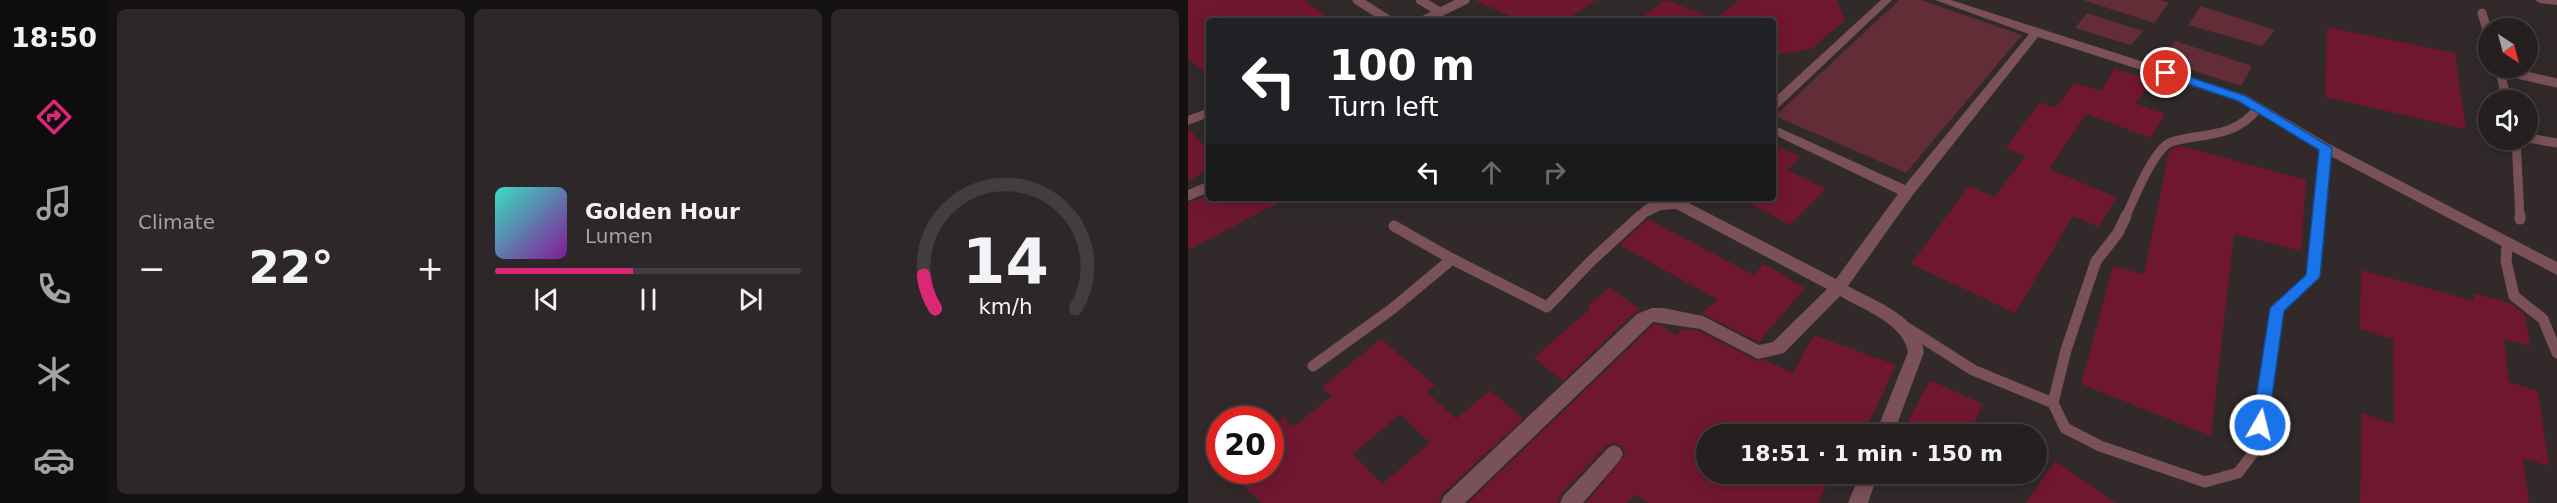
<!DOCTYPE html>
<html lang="en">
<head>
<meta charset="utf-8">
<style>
  :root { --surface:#251f20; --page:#2d2729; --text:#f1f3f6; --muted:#a3a2a5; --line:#423d3e; --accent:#db2777 }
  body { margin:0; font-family:"DejaVu Sans",sans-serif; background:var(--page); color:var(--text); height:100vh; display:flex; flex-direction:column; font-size:22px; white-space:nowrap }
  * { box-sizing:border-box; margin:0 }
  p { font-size:20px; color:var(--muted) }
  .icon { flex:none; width:33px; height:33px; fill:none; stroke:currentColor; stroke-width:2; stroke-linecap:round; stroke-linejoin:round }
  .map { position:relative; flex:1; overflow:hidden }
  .sheet { display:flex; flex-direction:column; gap:9px; padding:9px; background:#141112; width:1080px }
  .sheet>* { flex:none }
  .top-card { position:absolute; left:18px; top:18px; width:570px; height:183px; border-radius:6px; box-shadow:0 3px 15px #0003,0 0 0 2px var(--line); background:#202124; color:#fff; overflow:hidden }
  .needle { width:39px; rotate:144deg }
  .tools { position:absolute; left:1290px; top:18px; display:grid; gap:12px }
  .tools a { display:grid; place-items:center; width:60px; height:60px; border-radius:50%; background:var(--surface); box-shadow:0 3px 15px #0003,0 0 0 2px var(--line); font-size:30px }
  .speed { position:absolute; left:18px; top:406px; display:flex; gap:12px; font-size:30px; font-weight:700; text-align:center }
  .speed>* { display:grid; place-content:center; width:78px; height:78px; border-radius:50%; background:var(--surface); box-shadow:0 3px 15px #0003,0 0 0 2px var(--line); line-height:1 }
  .speed .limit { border:9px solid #d22; background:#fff; color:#111 }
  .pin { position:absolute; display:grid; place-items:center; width:51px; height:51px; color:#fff; margin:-26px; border:3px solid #fff; border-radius:50%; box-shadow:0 2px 6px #0007 }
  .me { position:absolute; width:66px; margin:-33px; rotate:8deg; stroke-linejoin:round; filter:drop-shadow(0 0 4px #0008) }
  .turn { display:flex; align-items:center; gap:21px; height:126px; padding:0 24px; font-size:27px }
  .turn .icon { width:78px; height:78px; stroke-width:2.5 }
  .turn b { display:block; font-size:42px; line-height:51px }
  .lanes { display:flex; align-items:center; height:57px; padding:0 24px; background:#0003; justify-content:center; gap:30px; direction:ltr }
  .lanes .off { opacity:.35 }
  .big { font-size:45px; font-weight:700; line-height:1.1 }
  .sheet .tile { flex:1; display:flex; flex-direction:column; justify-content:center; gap:9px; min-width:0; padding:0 21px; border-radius:9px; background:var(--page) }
  .sheet .dial { align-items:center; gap:0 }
  .dial svg { height:156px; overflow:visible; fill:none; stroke:var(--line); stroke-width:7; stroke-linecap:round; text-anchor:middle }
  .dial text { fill:var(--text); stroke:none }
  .song { display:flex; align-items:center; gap:18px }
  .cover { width:72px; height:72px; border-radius:9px; background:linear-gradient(135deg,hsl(170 70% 55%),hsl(290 70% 35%)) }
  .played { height:6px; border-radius:3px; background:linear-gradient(90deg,var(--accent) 45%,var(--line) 45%) }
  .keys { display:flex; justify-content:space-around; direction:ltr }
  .heat { display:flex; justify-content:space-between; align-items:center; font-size:33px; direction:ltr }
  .sheet .tiles { flex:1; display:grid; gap:9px; grid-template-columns:repeat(3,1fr) }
  .trip { position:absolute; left:508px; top:424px; width:351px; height:60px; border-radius:30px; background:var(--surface); box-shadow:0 3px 15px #0003,0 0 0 2px var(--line); font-weight:700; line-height:60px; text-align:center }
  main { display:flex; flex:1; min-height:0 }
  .dock { display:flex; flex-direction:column; width:108px; justify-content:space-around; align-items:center; background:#0f0c0d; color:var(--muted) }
  .dock .icon { width:42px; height:42px }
  .dock .selected { color:var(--accent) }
  .dock b { font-size:27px; color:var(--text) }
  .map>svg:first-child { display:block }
</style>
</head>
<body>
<main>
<nav class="dock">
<b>18:50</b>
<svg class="icon selected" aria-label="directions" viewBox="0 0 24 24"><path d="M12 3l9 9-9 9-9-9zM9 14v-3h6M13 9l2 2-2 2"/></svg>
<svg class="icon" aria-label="music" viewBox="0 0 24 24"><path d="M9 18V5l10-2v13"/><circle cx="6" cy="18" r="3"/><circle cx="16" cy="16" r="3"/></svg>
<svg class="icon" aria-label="phone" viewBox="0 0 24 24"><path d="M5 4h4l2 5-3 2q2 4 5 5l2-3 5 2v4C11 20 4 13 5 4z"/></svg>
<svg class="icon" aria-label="climate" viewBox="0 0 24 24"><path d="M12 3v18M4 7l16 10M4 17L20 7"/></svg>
<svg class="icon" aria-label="car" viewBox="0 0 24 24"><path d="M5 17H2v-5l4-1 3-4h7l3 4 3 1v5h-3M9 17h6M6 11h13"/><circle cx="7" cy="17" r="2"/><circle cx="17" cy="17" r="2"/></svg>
</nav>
<section class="sheet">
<div class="tiles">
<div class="tile"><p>Climate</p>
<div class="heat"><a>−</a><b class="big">22°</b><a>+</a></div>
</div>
<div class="tile">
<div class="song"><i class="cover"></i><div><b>Golden Hour</b><p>Lumen</p></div></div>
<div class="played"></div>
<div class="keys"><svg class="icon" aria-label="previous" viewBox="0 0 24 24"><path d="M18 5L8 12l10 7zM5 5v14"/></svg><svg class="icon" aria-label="pause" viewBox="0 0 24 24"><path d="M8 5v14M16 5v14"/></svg><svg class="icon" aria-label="next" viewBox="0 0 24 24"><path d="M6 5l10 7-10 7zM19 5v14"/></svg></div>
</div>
<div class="tile dial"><svg viewBox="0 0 100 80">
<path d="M14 69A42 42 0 1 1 86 69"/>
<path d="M14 69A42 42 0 0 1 8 52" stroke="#db2777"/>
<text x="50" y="56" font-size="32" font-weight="700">14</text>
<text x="50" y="72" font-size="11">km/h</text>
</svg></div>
</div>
</section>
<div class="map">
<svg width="1369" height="503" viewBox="0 0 1369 503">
  <rect width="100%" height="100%" fill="#31292a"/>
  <g fill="#622d37">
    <path d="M 711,0 L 733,0 L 834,35 L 718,173 L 587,116 Z"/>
    <path d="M 895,0 L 972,0 L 981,3 L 966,23 Z"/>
    <path d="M 1013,6 L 1087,30 L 1074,46 L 1000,25 Z"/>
    <path d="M 899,13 L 955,31 L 943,45 L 887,28 Z"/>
    <path d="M 987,41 L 1064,66 L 1053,86 L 975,61 Z"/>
  </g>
  <g fill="#701730" fill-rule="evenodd">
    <path d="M 0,0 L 116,0 L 145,21 L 21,21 L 21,77 L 0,58 Z"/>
    <path d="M 286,0 L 408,0 L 377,21 L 333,21 Z"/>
    <path d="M 478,0 L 527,19 L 551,0 L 649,0 L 657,20 L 624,49 L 585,55 L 585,21 L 447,21 Z"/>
    <path d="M 1139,27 L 1267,53 L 1278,129 L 1137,97 Z"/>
    <path d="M 927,68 L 964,81 L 948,103 L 977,114 L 963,138 L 898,114 L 861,169 L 929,197 L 910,227 L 885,216 L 827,313 L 723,264 L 781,186 L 807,197 L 837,156 L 818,148 L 852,102 L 867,108 L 886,83 L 913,91 Z"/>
    <path d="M 0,128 L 21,151 L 21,169 L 0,181 Z"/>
    <path d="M 585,144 L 612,157 L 599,170 L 638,189 L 602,225 L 552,198 L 585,198 Z"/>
    <path d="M 993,146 L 1118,180 L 1113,251 L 1046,234 L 1023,436 L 893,384 L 925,266 L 956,274 L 981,151 Z"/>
    <path d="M 13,198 L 100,198 L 0,250 L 0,203 Z"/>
    <path d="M 460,219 L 566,275 L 576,264 L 617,288 L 571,342 L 513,313 L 530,300 L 432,245 Z"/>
    <path d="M 1173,270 L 1286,301 L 1286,293 L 1323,304 L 1337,315 L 1342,346 L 1316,339 L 1321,382 L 1350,391 L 1361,466 L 1335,458 L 1341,503 L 1172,503 L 1174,413 L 1206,424 L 1205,339 L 1172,329 Z"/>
    <path d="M 422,288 L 453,310 L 447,312 L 375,381 L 346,358 L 403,308 L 400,305 Z"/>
    <path d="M 466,324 L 473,325 L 488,335 L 495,329 L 511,331 L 569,361 L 577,360 L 605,373 L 626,335 L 708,365 L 675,435 L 664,433 L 663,435 L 578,435 L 554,425 L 546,435 L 519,435 L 519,474 L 644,474 L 630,503 L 460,503 L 446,495 L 439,503 L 398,503 L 437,455 L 434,447 L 427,443 L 418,446 L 373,494 L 370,503 L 280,503 Z"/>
    <path d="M 193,339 L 247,385 L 239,392 L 268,419 L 302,390 L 335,419 L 254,494 L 251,503 L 74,503 L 40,471 L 82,471 L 82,428 L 95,417 L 105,427 L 144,396 L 134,387 ZM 212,414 L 242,443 L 194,484 L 165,454 Z"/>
    <path d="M 742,380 L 795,404 L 780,435 L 713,435 Z"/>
    <path d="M 867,461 L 928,503 L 838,503 Z"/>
  </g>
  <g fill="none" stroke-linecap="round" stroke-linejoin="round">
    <g stroke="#795157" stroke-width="9">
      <path d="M 169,0 L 202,21"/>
      <path d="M 232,0 L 252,12"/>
      <path d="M 1294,13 L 1300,33"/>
      <path d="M 234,21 L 277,0"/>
      <path d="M 1311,68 L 1319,100"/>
      <path d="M 1312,70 L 1369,83"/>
      <path d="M 1340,138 L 1369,143"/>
      <path d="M 1328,140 L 1332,218"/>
      <path d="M 451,218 L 456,213"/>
      <path d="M 937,218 C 946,199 962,158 978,145 C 984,140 992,140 1000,138 C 1028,134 1052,132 1070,108"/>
      <path d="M 1131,218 L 1138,148"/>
    </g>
    <g stroke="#795157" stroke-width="11">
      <path d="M 938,216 L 930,233 L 908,261 L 878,350 L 865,403 L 877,428 L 912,446 L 1017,482 L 1050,473 L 1069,448 L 1089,308 L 1125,277 L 1131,216"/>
      <path d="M 1332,216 L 1332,219"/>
      <path d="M 206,226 L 264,259 L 359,307 L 402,262 L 452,216"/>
      <path d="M 1319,245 L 1318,261 L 1326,296 L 1355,319 L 1369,353"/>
      <path d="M 719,328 L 785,370 L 865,403"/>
      <path d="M 125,366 L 204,309 L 264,259"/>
    </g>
    <g fill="#795157" fill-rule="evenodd">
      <path d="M 693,0 L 704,0 L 589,109 L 585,110 L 585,99 Z"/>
      <path d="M 747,0 L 763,0 L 1058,95 L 1143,145 L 1369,262 L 1369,275 L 1133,151 L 1050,101 L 850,37 L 724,196 L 660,286 C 690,303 730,315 736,352 L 705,435 L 687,435 L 720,352 C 715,323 675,310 652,296 L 596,353 L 570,359 L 512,329 L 465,322 L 277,503 L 253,503 L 256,496 L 449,314 L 464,308 L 475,308 L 515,316 L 571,345 L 585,342 L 639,289 L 488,209 L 473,210 L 456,218 L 449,213 C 458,200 480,196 495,200 L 648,279 L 710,194 L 585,134 L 585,125 L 717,185 L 841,34 Z"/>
      <path d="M 1347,0 L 1369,0 L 1369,5 L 1352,3 Z"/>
      <path d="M 21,108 L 21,117 L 0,125 L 0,116 Z"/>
      <path d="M 21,181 L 21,192 L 0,201 L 0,190 Z"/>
      <path d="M 426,445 L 432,448 L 435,454 L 432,460 L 395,503 L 372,503 L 375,496 L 420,448 Z"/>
      <path d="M 672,474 L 690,474 L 680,503 L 660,503 Z"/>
    </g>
  </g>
  <path fill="#1a73e8" stroke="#114b97" stroke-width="1.5" d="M 978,69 L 1058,96 L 1144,148 L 1132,277 L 1096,311 L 1080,425 L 1078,430 L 1072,432 L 1066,430 L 1064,425 L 1082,308 L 1118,275 L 1131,150 L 1050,101 L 974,75 L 972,73 Z"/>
</svg>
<div class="tools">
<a><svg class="needle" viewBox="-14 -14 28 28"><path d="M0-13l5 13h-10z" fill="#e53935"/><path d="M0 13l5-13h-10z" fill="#a3a2a5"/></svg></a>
<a><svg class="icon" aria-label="sound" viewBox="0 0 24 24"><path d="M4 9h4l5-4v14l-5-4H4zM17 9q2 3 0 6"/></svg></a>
</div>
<div class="speed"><div class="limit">20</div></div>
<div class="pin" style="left:978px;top:73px;background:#d93025"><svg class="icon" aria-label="arrive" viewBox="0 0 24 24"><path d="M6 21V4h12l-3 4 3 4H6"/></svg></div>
<svg class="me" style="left:1072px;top:425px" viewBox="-20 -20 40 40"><circle r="17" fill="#1a73e8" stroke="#fff" stroke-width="3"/><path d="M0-11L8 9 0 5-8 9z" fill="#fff"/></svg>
<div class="trip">18:51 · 1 min · 150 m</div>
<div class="top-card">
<div class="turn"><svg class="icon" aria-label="left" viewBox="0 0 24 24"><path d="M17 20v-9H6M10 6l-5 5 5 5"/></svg><div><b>100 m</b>Turn left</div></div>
<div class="lanes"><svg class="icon" aria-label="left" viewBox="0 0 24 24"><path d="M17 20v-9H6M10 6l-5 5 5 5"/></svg><svg class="icon off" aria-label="ahead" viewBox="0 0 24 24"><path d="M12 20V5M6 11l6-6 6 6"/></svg><svg class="icon off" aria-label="right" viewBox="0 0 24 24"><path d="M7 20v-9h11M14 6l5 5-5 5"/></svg></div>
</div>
</div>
</main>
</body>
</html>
